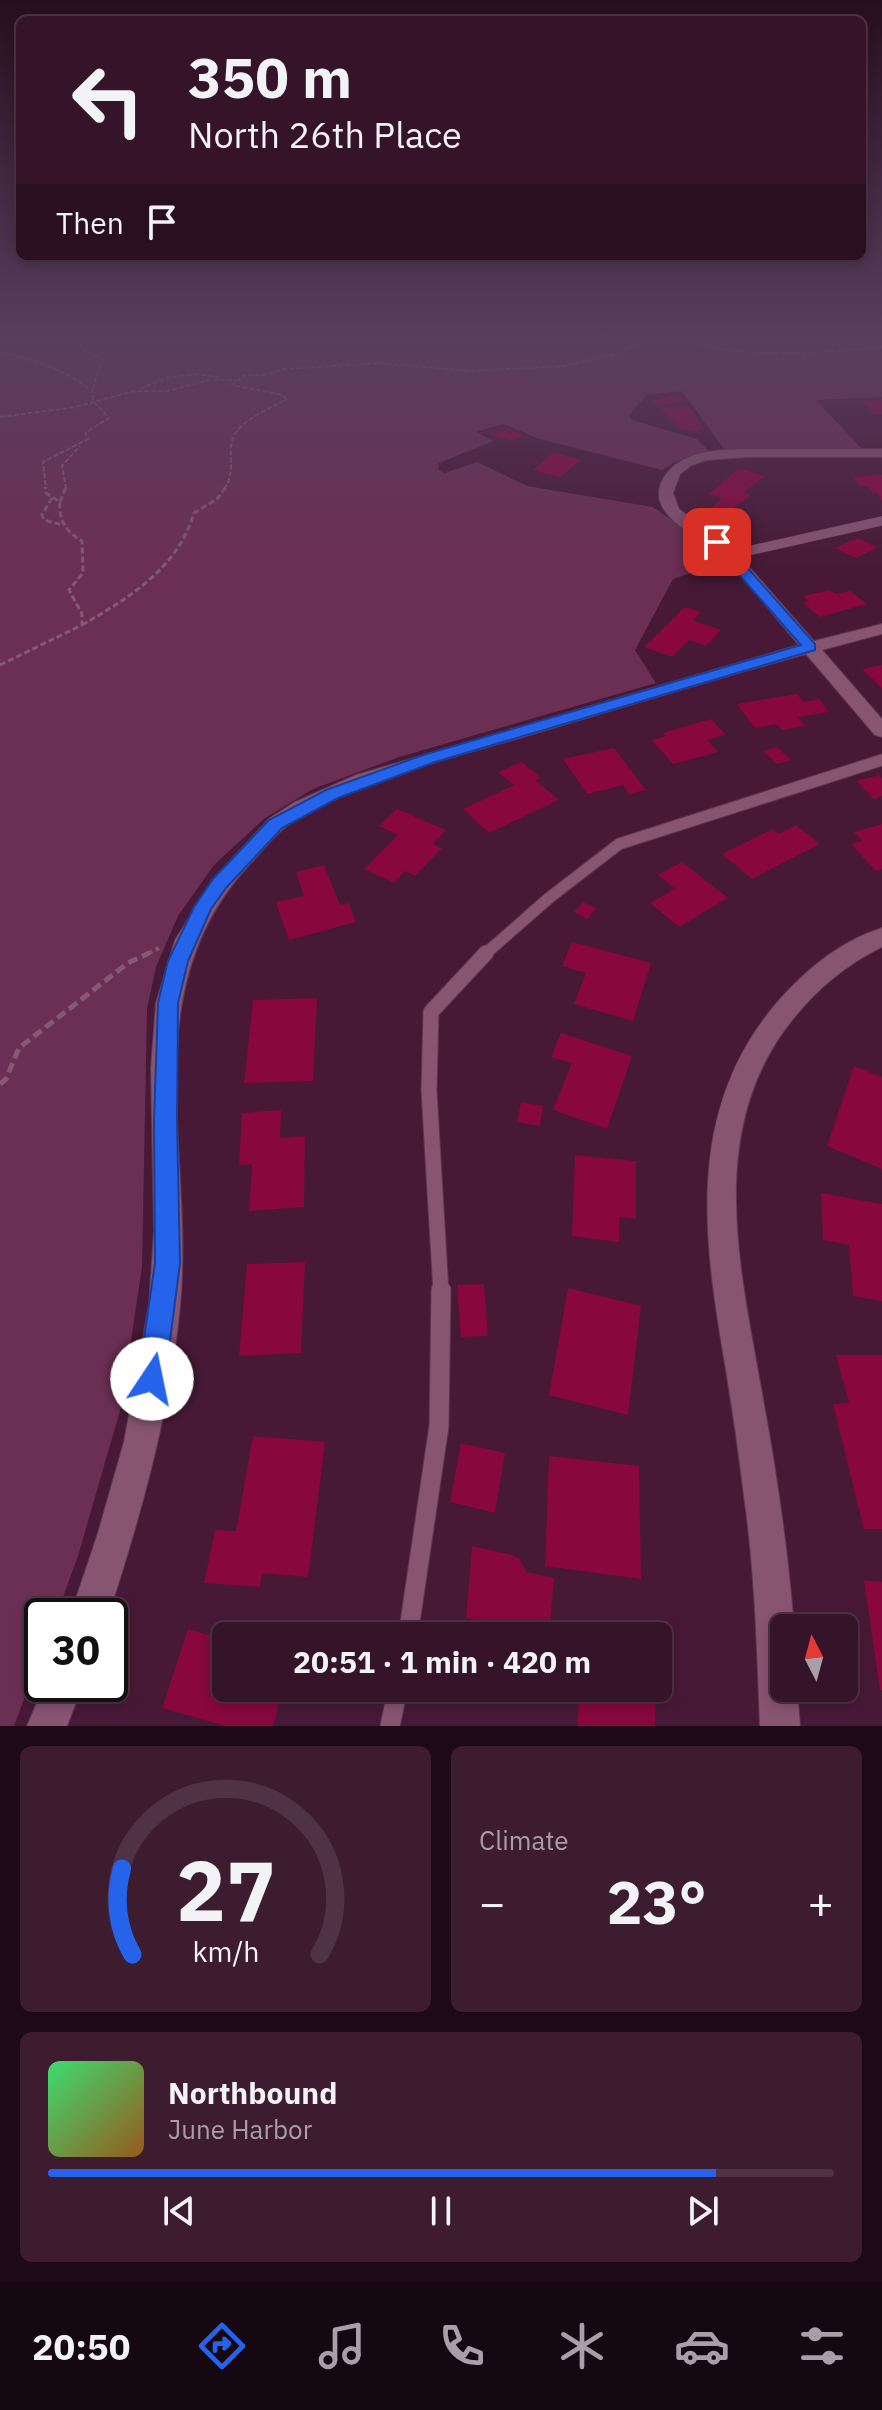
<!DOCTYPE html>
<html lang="en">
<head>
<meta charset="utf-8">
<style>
  :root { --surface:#351328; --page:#3d1c30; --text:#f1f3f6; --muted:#aa9ea8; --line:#4f3245; --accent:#2563eb }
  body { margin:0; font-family:"IBM Plex Sans",sans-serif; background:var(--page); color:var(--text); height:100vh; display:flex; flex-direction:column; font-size:30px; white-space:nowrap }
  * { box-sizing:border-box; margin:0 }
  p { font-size:26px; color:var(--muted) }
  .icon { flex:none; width:44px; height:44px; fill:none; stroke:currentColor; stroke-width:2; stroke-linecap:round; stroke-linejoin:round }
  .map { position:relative; height:1726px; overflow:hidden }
  .sheet { display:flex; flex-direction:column; gap:20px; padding:20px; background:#1d0a16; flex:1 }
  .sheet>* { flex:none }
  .guide { position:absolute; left:16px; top:16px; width:850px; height:244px; border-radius:12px; box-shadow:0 4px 12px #0003,0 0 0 2px var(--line); background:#351328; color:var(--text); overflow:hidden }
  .needle { width:52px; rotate:354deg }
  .controls { position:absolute; left:770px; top:1614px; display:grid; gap:16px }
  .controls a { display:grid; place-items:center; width:88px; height:88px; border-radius:12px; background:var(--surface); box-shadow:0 4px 12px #0003,0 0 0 2px var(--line); font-size:40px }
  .speed { position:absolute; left:24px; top:1598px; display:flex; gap:16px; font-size:40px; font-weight:700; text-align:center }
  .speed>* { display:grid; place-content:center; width:104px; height:104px; border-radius:50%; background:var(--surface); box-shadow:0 4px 12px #0003,0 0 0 2px var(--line); line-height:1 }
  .speed .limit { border:4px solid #111; border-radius:12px; background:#fff; color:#111 }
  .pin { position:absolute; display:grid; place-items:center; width:68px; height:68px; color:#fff; margin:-34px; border-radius:16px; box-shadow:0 4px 12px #0006 }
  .me { position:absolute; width:88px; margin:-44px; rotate:11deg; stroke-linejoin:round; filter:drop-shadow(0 0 6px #0008) }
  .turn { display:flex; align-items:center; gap:28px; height:168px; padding:0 40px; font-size:36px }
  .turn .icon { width:104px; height:104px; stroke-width:2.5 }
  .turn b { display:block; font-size:56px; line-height:68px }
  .then { display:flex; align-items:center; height:76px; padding:0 40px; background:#0003; gap:16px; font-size:30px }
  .big { font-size:60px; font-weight:700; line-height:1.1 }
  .sheet .tile { flex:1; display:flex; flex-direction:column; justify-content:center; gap:12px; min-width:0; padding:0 28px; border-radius:12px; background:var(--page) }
  .sheet .dial { align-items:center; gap:0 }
  .dial svg { height:208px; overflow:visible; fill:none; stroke:var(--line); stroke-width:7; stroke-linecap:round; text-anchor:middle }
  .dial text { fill:var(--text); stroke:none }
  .song { display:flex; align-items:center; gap:24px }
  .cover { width:96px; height:96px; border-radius:12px; background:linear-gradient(135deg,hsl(140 70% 55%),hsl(30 70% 35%)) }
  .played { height:8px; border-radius:4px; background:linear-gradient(90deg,var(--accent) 85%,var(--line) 85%) }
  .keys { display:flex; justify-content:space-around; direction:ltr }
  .heat { display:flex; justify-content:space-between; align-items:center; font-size:44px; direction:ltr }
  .sheet .tiles { flex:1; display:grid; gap:20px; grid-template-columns:1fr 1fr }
  .tile:last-child { grid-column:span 2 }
  .trip { position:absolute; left:212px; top:1622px; width:460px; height:80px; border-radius:12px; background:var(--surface); box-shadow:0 4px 12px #0003,0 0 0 2px var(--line); font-weight:700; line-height:80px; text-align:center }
  .tab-bar { display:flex; height:128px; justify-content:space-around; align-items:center; background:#150810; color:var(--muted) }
  .tab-bar .icon { width:56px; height:56px }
  .tab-bar .current { color:var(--accent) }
  .tab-bar b { font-size:36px; color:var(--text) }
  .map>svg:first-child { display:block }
</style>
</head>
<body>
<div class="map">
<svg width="882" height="1726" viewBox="0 0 882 1726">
  <rect width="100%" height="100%" fill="#471936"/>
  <path fill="#6c2f54" d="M 0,330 L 882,330 L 882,397 L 816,400 L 862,449 L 724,449 L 682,391 L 647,395 L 629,415 L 632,420 L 697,439 L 709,451 L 673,463 L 662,470 L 540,439 L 503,424 L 476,432 L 493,441 L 439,463 L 438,470 L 445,473 L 477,462 L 527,486 L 653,507 L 706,544 L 724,562 L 673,579 L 635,650 L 656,683 L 399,757 L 313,789 L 265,818 L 214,865 L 178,916 L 156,967 L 147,1009 L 142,1267 L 121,1407 L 78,1556 L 56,1616 L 42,1616 L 42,1652 L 14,1726 L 0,1726 Z"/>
  <g fill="#87073e">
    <path d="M 675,395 L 685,400 L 660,406 L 651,400 Z"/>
    <path d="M 882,400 L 882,414 L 874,414 L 863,401 Z"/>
    <path d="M 689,406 L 702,427 L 697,432 L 673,426 L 677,425 L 660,408 Z"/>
    <path d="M 507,428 L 524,435 L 512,441 L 489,434 Z"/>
    <path d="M 553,453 L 563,455 L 581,460 L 560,477 L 533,470 Z"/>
    <path d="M 739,468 L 765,476 L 743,493 L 751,495 L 727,513 L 710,508 L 723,498 L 709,494 Z"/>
    <path d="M 882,475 L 882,502 L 878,493 L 873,493 L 867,486 L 860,486 L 852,477 Z"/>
    <path d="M 857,538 L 878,547 L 856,558 L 835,548 Z"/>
    <path d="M 830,590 L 835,594 L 850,591 L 867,604 L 820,617 L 803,603 L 809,601 L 803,596 Z"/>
    <path d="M 685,607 L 701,612 L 693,620 L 721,630 L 706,646 L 689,640 L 672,657 L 644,647 Z"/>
    <path d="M 882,665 L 882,688 L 862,669 Z"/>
    <path d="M 797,694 L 804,702 L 819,699 L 829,712 L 798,717 L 805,726 L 782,730 L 777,724 L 755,728 L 737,704 Z"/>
    <path d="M 711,719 L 726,735 L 707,740 L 718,752 L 673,764 L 652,740 L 666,736 L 663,733 Z"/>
    <path d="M 777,747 L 791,760 L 777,764 L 763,751 Z"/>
    <path d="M 614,748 L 646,790 L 629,794 L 623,785 L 587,794 L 563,759 Z"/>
    <path d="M 522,762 L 541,778 L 535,780 L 559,800 L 489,833 L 463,809 L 514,785 L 498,772 Z"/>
    <path d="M 879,775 L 882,778 L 882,796 L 874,799 L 856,781 Z"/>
    <path d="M 397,809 L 446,830 L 433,844 L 442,848 L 415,876 L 405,871 L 394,883 L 364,869 L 398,835 L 379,826 Z"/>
    <path d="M 882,824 L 882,869 L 876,871 L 851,844 L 863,841 L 854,832 Z"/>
    <path d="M 796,825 L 820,844 L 752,879 L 722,854 L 773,829 L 779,834 Z"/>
    <path d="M 682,862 L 728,898 L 679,927 L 650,903 L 675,889 L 658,875 Z"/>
    <path d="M 324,865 L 340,905 L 349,903 L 356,922 L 289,940 L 276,902 L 304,896 L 296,872 Z"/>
    <path d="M 583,902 L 596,909 L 587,919 L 574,912 Z"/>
    <path d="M 572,942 L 651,963 L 633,1021 L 574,1004 L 586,973 L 562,966 Z"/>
    <path d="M 317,998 L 313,1081 L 244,1083 L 253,1000 Z"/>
    <path d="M 561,1033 L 632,1056 L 607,1129 L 553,1110 L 572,1063 L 551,1057 Z"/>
    <path d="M 854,1066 L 882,1077 L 882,1169 L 827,1146 Z"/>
    <path d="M 521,1102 L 543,1106 L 540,1126 L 517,1122 Z"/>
    <path d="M 281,1110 L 280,1138 L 305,1136 L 304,1207 L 249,1211 L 252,1164 L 239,1165 L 242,1113 Z"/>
    <path d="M 575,1155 L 636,1161 L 636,1219 L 619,1217 L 619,1242 L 572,1236 Z"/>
    <path d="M 821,1193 L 882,1204 L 882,1301 L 853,1296 L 849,1245 L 823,1240 Z"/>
    <path d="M 305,1262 L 301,1353 L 239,1356 L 247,1264 Z"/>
    <path d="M 484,1284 L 488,1336 L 461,1337 L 457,1285 Z"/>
    <path d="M 568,1288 L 641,1306 L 628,1415 L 549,1395 Z"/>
    <path d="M 836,1355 L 882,1355 L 882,1529 L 864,1529 L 833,1404 L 849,1403 Z"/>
    <path d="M 253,1436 L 325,1442 L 308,1577 L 262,1573 L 260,1587 L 204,1583 L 215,1530 L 236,1531 Z"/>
    <path d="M 461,1443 L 505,1453 L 495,1513 L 450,1502 Z"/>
    <path d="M 549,1456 L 639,1466 L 641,1579 L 545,1566 Z"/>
    <path d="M 472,1546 L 512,1555 L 519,1558 L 526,1572 L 554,1578 L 549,1636 L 523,1636 L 524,1631 L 466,1618 Z"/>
    <path d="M 864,1580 L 882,1582 L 882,1690 L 880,1690 Z"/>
    <path d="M 188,1629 L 226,1640 L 226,1688 L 283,1688 L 273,1726 L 226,1726 L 162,1708 Z"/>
    <path d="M 580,1688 L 656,1688 L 655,1726 L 577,1726 Z"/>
  </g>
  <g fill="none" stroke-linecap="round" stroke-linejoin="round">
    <defs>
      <path id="service-far3" d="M 730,555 L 882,521"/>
      <path id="service-far2" d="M 484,955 L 549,898 L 619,844 L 882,760"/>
      <path id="service-far1" d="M 441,1292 L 429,1091 L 431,1012 L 486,953"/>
      <g id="service">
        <path d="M 408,1636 L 439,1426 L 441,1290"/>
        <path d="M 390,1726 L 398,1688"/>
      </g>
      <g id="minor">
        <path d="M 747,449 L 882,449 L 882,457 L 747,457 L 707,460 L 692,465 L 680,474 L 673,493 L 679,509 L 736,552 L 814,641 L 882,624 L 882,634 L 822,650 L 882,719 L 882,737 L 875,735 L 806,654 C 715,679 624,707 533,734 C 450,759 360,777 287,826 C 272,837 261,853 248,866 C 132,992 195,1153 180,1306 C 170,1412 141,1515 108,1616 L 70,1616 L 98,1533 L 124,1442 L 149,1305 L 154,1231 L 151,1068 L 156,1003 L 175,940 L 214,878 L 270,818 L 295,802 L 356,775 L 799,645 C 774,616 750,584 723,557 C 707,541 684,533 669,516 C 660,506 656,496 661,483 C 676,450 716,450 747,449 Z"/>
        <path d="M 882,928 L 882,947 C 847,964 817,989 793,1019 C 703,1130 741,1272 763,1399 C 777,1475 788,1551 794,1628 L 784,1628 L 784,1688 L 797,1688 L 800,1726 L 760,1726 C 757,1649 755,1572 744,1496 C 739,1454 733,1412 726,1370 C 704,1242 684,1113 775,1005 C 803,972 840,941 882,928 Z"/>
        <path d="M 45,1684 L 83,1684 L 67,1726 L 27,1726 Z"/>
      </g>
    </defs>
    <use href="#service-far3" stroke="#5e3750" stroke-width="10"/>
    <use href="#service-far2" stroke="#5e3750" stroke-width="13"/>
    <use href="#service-far1" stroke="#5e3750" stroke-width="17"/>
    <use href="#service" stroke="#5e3750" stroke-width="21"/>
    <use href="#minor" stroke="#5e3750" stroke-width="2"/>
    <g stroke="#825a72" stroke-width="2" stroke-dasharray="5 2" stroke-linecap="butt">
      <path d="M 82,330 L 90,337 L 80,346 L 81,349 L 102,359 L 92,391"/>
      <path d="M 572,330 L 624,338 L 680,341"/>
      <path d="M 658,330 C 727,362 808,354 882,347"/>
      <path d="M 707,330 L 714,340 L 709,346"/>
      <path d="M 0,352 C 34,360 65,369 92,391 L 93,401 L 109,418 L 85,433 L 88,439 L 43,462 L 46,489"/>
      <path d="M 140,389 C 165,377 193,370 220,378"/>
      <path d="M 0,417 L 76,407 L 134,391 L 167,391 L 210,380 L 236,380"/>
      <path d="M 66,489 L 62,466 L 80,446"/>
      <path d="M 224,489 C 236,472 228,459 232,441 C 237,421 270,409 286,399 L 283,395 L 232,385 L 245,375 L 265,375 L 285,369 L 379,363 L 471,371 L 563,366 L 612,355 L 648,340 L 652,330"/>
    </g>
    <g stroke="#825a72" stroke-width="3" stroke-dasharray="6 3" stroke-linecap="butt">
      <path d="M 52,498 L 42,515 L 44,520 L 63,525"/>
      <path d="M 60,502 L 66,487"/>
      <path d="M 82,625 C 129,598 178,568 194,513 L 217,499 L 226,487"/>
      <path d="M 0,665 L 82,625 L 82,614 L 69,590 L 83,573 L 82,541 C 67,532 58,521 60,502 L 46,493 L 45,487"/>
    </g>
    <path stroke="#825a72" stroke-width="4" stroke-dasharray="8 4" stroke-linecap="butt" d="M 145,955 L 159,948"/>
    <path stroke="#825a72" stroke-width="5" stroke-dasharray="10 5" stroke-linecap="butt" d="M 0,1084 L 6,1079 L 19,1048 L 128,963 L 149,953"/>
    <use href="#service-far3" stroke="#875472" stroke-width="9"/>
    <use href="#service-far2" stroke="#875472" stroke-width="11"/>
    <use href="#service-far1" stroke="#875472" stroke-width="15"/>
    <use href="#service" stroke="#875472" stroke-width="19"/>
    <use href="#minor" fill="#875472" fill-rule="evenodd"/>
  </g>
  <linearGradient id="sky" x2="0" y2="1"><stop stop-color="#270e1e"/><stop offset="0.58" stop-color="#583e5d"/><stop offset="1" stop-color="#583e5d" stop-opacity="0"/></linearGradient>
  <rect width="882" height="571" fill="url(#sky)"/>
  <path fill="#2563eb" stroke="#184099" stroke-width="2" d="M 713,539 L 722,539 L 815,644 L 815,650 L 435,762 L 338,798 L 282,828 L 226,888 L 211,909 L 188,961 L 178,1003 L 177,1120 L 180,1263 L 165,1379 L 161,1388 L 152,1392 L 142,1388 L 138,1379 L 155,1263 L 154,1120 L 158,1003 L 168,961 L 194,907 L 213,879 L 269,820 L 326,790 L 423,755 L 801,645 L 713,545 Z"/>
</svg>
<div class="controls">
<a><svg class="needle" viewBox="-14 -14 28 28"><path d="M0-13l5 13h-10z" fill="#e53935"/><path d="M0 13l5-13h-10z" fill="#aa9ea8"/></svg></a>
</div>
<div class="speed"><div class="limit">30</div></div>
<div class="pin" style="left:717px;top:542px;background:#d93025"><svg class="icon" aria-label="arrive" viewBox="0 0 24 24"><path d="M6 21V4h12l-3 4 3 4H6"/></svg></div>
<svg class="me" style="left:152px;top:1379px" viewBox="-20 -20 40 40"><circle r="19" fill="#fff"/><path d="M0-13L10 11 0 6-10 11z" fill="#2563eb"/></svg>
<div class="trip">20:51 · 1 min · 420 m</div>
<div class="guide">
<div class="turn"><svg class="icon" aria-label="left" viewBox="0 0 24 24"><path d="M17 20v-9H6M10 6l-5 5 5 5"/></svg><div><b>350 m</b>North 26th Place</div></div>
<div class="then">Then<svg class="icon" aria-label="arrive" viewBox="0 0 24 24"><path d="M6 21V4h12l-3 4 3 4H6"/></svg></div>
</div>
</div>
<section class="sheet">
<div class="tiles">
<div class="tile dial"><svg viewBox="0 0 100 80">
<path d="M14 69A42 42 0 1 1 86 69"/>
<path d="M14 69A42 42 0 0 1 10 36" stroke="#2563eb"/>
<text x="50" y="56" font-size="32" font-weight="700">27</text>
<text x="50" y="72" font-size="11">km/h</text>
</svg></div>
<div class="tile"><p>Climate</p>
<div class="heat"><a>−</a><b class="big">23°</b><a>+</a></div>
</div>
<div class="tile">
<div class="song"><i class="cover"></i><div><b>Northbound</b><p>June Harbor</p></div></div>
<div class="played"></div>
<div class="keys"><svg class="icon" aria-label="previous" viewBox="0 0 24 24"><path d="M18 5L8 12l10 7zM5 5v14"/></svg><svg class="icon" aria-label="pause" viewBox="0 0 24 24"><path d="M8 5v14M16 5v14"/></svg><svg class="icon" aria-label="next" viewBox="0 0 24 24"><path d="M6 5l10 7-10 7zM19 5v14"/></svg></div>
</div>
</div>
</section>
<nav class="tab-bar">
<b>20:50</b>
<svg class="icon current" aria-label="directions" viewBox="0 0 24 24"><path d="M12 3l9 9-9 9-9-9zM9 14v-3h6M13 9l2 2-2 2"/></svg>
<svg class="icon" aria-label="music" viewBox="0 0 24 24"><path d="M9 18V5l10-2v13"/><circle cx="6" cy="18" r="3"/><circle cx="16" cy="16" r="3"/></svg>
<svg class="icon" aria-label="phone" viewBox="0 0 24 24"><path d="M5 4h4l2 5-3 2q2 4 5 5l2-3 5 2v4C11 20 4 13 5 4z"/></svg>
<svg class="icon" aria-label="climate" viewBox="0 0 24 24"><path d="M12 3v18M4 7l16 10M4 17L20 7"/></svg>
<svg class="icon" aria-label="car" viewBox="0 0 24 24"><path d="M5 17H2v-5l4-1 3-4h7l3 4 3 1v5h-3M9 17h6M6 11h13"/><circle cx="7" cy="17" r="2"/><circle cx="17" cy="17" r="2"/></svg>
<svg class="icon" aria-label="filters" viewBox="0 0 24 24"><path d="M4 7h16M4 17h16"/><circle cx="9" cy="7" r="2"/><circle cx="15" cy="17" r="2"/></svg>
</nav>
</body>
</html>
